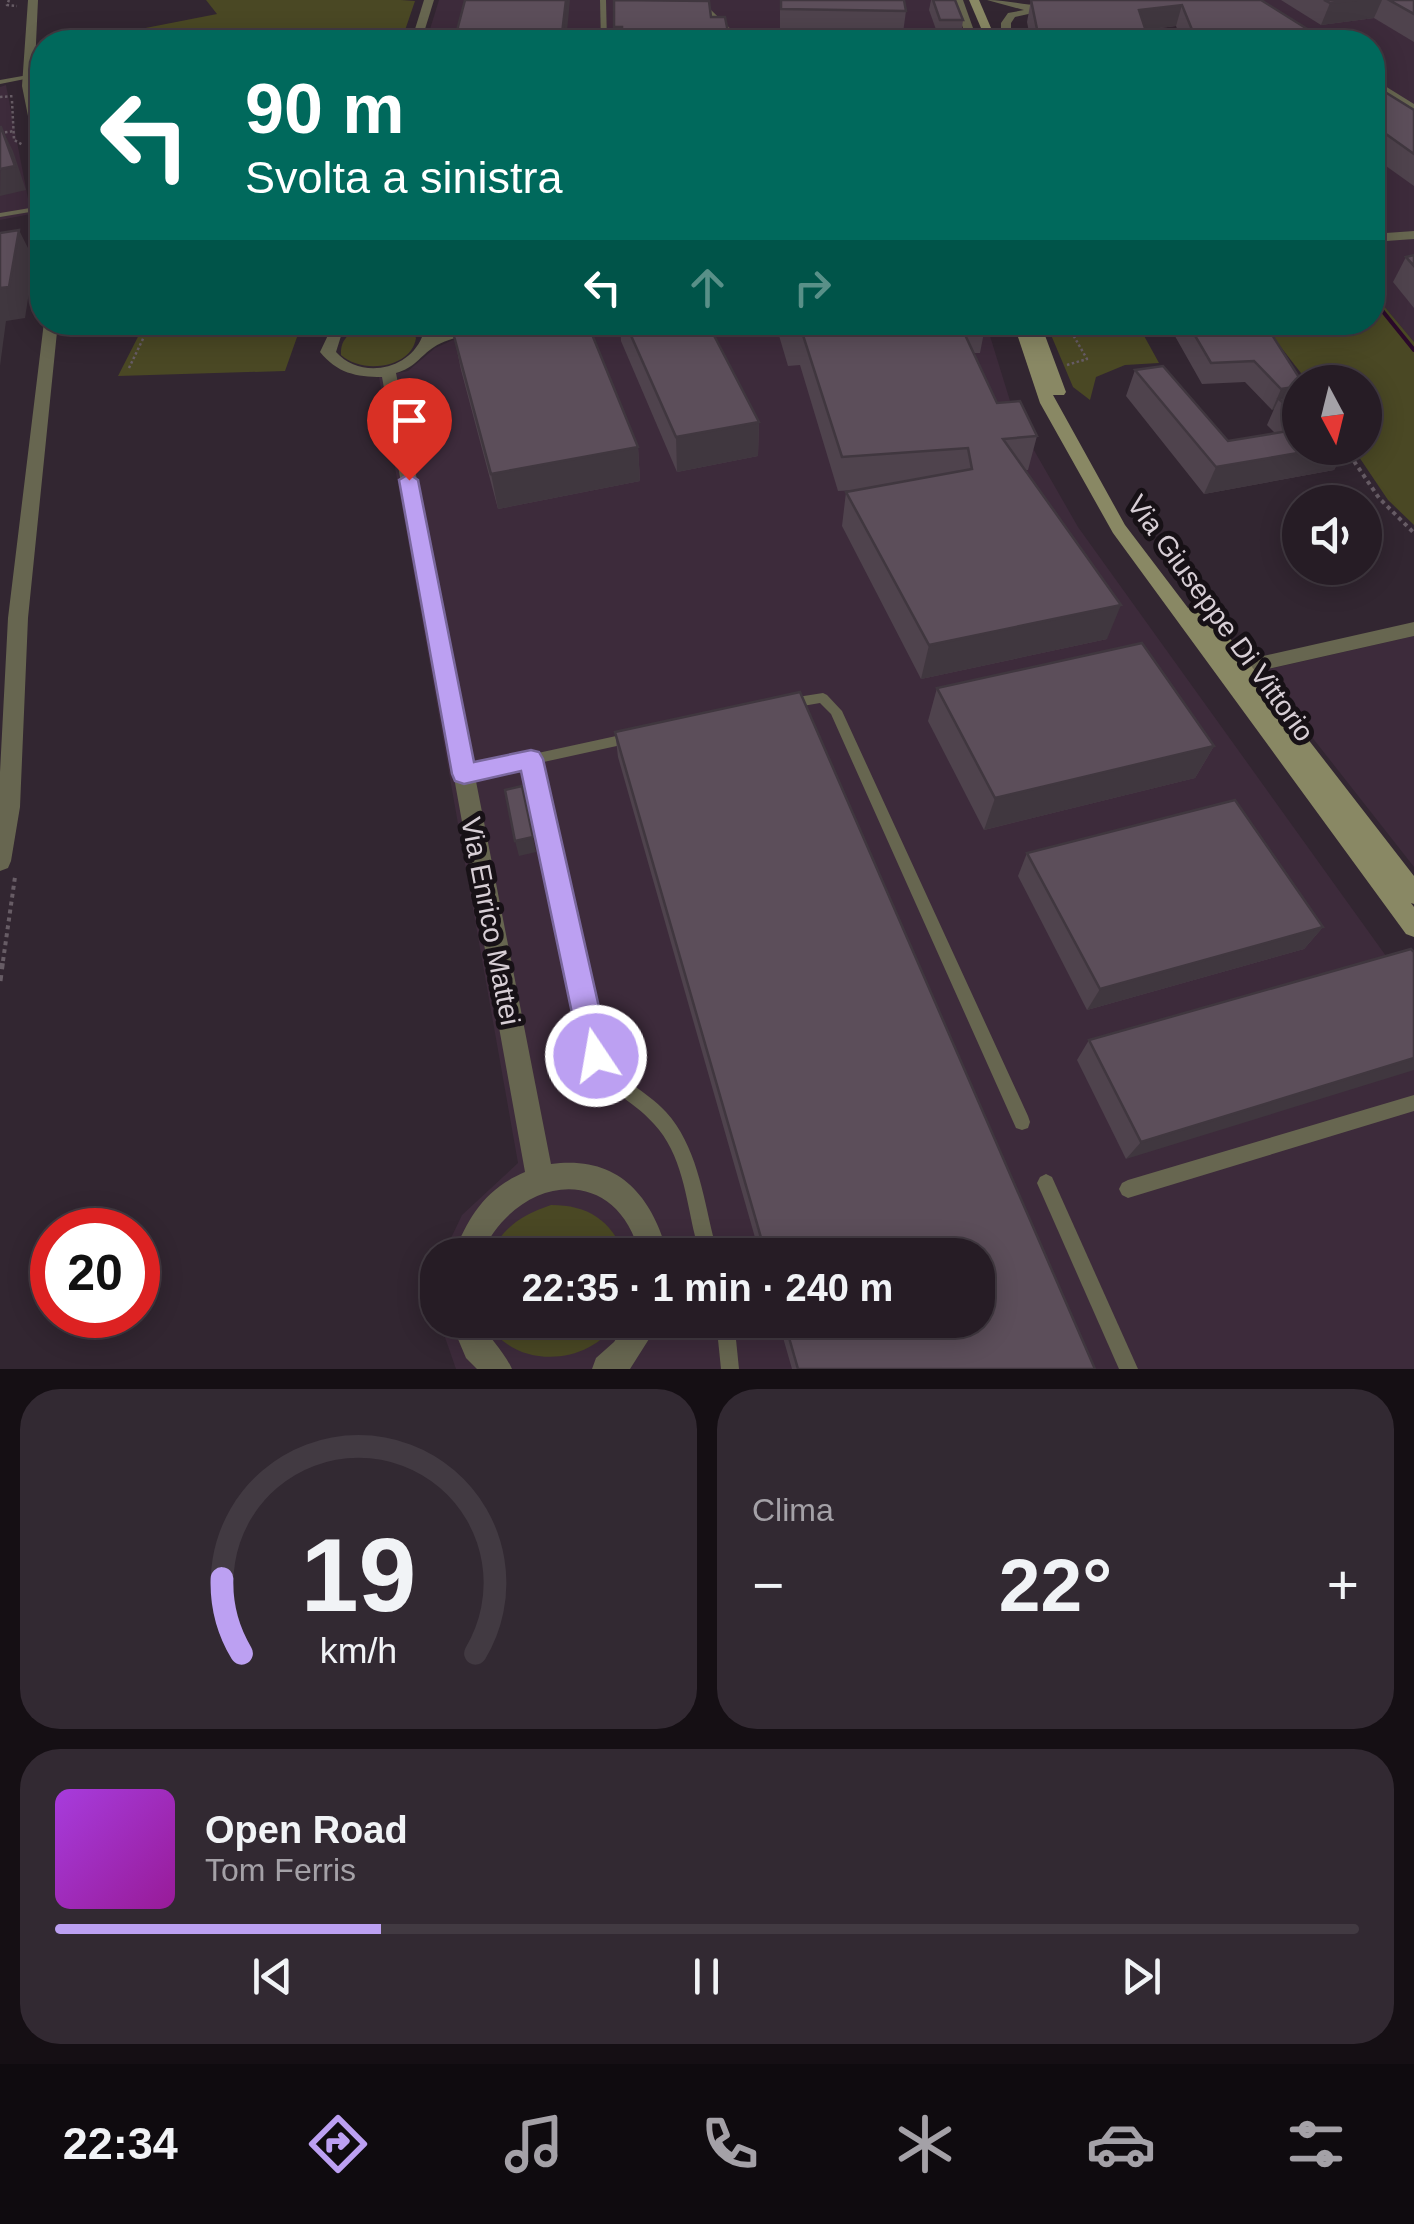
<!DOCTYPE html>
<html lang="it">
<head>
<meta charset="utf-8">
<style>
  :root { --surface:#261c25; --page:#322932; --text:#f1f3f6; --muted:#a4a1a7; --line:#423a42; --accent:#bca0f2 }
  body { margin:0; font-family:Arial,sans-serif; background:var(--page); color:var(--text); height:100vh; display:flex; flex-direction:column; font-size:38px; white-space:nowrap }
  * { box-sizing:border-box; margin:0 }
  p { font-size:32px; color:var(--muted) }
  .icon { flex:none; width:55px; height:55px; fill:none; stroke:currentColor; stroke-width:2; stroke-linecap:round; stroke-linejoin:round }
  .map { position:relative; height:1369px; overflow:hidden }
  .drawer { display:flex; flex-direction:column; gap:20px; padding:20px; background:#150f14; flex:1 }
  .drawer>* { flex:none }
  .guide { position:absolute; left:30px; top:30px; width:1355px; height:305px; border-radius:40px; box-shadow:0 5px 25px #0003,0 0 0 2px var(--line); background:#00695c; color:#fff; overflow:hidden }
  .needle { width:65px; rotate:173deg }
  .fabs { position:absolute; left:1282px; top:365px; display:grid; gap:20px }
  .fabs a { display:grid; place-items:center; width:100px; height:100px; border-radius:50%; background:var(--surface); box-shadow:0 5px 25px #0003,0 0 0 2px var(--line); font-size:50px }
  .speed { position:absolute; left:30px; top:1208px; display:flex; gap:20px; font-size:50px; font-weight:700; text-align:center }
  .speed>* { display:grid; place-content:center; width:130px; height:130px; border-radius:50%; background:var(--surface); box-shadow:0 5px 25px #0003,0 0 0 2px var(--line); line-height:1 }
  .speed .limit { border:15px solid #d22; background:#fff; color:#111 }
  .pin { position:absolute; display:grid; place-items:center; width:85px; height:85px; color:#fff; margin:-102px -42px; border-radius:50% 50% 50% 0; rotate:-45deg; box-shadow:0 0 10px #0007 }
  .pin .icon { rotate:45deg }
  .me { position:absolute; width:110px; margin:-55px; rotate:348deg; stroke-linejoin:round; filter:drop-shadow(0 0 8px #0008) }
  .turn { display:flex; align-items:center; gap:35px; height:210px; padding:0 50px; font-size:45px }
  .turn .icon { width:130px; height:130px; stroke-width:2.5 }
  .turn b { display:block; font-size:70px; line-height:85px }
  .lanes { display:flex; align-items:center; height:95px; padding:0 50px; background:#0003; justify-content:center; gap:50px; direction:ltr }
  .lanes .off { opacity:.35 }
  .big { font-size:75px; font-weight:700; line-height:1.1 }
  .drawer .card { flex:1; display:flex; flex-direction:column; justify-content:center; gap:15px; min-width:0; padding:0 35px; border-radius:40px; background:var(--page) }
  .drawer .dial { align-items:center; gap:0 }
  .dial svg { height:260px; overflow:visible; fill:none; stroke:var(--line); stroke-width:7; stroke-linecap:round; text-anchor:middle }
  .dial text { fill:var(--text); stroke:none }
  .song { display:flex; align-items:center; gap:30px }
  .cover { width:120px; height:120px; border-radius:15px; background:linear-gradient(135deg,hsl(280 70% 55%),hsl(300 70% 35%)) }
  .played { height:10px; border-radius:5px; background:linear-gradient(90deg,var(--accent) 25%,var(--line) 25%) }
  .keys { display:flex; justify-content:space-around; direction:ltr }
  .heat { display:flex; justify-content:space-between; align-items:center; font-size:55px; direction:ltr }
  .drawer .tiles { flex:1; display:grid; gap:20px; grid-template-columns:1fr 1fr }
  .card:last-child { grid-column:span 2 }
  .trip { position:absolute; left:420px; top:1238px; width:575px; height:100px; border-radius:40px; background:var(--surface); box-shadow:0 5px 25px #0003,0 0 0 2px var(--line); font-weight:700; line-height:100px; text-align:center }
  .dock { display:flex; height:160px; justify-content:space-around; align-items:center; background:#0f0b0f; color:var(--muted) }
  .dock .icon { width:70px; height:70px }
  .dock .current { color:var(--accent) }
  .dock b { font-size:45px; color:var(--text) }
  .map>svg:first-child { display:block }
</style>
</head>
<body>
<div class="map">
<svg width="1414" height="1369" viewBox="0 0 1414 1369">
  <rect width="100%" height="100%" fill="#322631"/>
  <g fill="#3d2b3b">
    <path d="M 439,0 L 944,0 L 957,42 L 426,42 Z"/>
    <path d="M 1246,0 L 1414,0 L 1414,109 L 1373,81 L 1372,42 L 1313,42 Z"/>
    <path d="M 6,85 L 31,214 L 0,220 L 0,87 Z"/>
    <path d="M 1372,87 L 1414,113 L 1414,342 L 1373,293 Z"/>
    <path d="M 565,323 L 986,323 L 1015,417 L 1078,527 L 1414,995 L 1414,1369 L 456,1369 L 439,1320 L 978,1320 L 978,1255 L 443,1255 L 462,1215 L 518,1163 L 379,377 L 408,371 L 435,348 L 453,340 Z"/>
    <path d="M 1414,636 L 1414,867 L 1260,671 Z"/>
  </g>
  <g fill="#4a4824">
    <path d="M 206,0 L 401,0 L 415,1 L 401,42 L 74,42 L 217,14 Z"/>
    <path d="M 1373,293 L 1414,342 L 1414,525 L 1388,500 L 1353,448 L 1365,448 L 1365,382 L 1308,382 L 1262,323 L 1372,322 Z"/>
    <path d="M 145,323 L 145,322 L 302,323 L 285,371 L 118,376 Z"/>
    <path d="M 382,323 L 413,332 L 416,338 C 411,369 361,374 341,355 C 339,332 363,326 382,323 Z"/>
    <path d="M 1046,323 L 1137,323 L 1159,363 L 1125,365 L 1096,377 L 1090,400 L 1073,387 Z"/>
    <path d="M 551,1205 C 588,1205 611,1220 625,1255 L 490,1255 C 502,1227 524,1214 551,1205 Z"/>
    <path d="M 487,1320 L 617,1320 C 590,1369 509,1369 487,1320 Z"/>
  </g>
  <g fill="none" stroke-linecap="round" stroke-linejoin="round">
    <path stroke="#2b092a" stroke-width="4" d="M 1372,298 L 1414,350"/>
    <g stroke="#675c65" stroke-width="2.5" stroke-dasharray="2.5 2.5" stroke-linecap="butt">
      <path d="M 9,0 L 7,5 L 17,6"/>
      <path d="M 0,97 L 15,96"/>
      <path d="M 12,101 L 14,140 L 23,145"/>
      <path d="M 0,133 L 15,131"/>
      <path d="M 29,259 L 42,257"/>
      <path d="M 1255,322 L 1264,330"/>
      <path d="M 1067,365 L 1087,359 L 1072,333 L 1074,325"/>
      <path d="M 129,368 L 151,322"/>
    </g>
    <g stroke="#675c65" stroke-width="4" stroke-dasharray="4 4" stroke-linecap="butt">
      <path d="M 1345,448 L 1379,498 L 1414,533"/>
      <path d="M 3,961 L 15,877"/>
    </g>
    <path stroke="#675c65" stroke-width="5" stroke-dasharray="6 6" stroke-linecap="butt" d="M 0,981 L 3,958"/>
    <g fill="#676650" fill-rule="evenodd">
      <path d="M 600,0 L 606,0 L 607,42 L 601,42 Z"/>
      <path d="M 706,9 L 710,9 L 744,42 L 738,42 L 706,11 Z"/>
      <path d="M 1155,34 L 1159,34 L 1161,42 L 1155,42 Z"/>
      <path d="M 1333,40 L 1359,40 L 1362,42 L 1330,42 Z"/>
      <path d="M 1372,49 L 1378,52 L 1378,54 L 1372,54 Z"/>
      <path d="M 28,75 L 31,77 L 30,78 L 0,84 L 0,80 Z"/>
      <path d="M 42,206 L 42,210 L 0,217 L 0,213 Z"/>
      <path d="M 823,693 L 827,695 L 842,711 L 1028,1116 L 1030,1122 L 1028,1128 L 1022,1130 L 1016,1128 L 831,714 L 820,703 L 791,708 L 787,706 L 785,703 L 787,700 L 791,698 Z"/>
      <path d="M 630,733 L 635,734 L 637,738 L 635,742 L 539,763 L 603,1054 C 619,1081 646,1090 666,1112 C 696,1145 703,1194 713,1236 L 710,1242 L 704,1245 L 698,1242 L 695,1236 C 686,1198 682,1154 654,1124 C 630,1097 605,1093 588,1056 L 526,766 L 464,779 L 459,778 L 457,774 L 459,770 L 464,769 Z"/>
      <path d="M 1414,1095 L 1414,1111 L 1128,1198 L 1122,1195 L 1119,1189 L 1122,1183 L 1128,1180 Z"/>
      <path d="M 1046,1174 L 1052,1177 L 1138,1369 L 1119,1369 L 1037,1183 L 1040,1177 Z"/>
      <path d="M 716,1320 L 734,1320 L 739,1369 L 721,1369 Z"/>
    </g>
    <g fill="#676650" fill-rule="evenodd">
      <path d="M 28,0 L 38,0 L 34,86 L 42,129 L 42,160 L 36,156 L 22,86 Z"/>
      <path d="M 424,0 L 434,0 L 421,42 L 411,42 Z"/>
      <path d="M 953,0 L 963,0 L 978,42 L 968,42 Z"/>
      <path d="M 987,0 C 1011,0 1032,8 1055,4 L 1060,7 L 1015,17 L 1011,23 L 1011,39 L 1006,42 L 1001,39 L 1001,23 L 1008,13 L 1024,10 Z"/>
      <path d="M 1372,78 L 1414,104 L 1414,112 L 1372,86 Z"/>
      <path d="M 1414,231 L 1414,239 L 1372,242 L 1372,234 Z"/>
      <path d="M 44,322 L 58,322 L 28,618 L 20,807 L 11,861 L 8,868 L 0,871 L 0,772 L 8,618 Z"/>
      <path d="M 343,322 L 361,322 L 341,336 L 336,352 C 360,379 408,371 422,337 L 411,322 L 426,322 L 436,336 C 471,325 505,322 542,322 L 535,326 C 508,330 456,332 434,347 C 420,356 415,368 396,373 L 551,1164 C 618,1155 652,1195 668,1255 L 640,1255 C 616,1160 516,1175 481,1255 L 453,1255 C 469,1216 485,1189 525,1172 L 382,377 C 356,377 337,373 320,352 L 330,331 Z"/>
      <path d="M 1414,622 L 1414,636 L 1241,675 L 1231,668 L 1241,661 Z"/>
      <path d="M 450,1320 L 480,1320 C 489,1339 504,1351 512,1369 L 477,1369 L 466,1358 Z"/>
      <path d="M 629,1320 L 661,1320 L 630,1369 L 592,1369 L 596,1358 L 614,1342 Z"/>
    </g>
    <g fill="#898864" fill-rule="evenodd">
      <path d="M 969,0 L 979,0 L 997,42 L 987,42 Z"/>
      <path d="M 1013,322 L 1040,322 L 1066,392 L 1064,395 L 1053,395 L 1125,525 L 1188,608 L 1197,603 L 1204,605 L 1414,876 L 1414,904 L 1411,903 L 1414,907 L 1414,937 L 1406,934 L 1113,533 L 1040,403 Z"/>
    </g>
  </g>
  <g fill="#4f434d">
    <path d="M 614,0 L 711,17 L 730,42 L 615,42 Z"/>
    <path d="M 780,0 L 906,11 L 903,33 L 780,31 Z"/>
    <path d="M 931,0 L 955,0 L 963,20 L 961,35 L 938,35 L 929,10 Z"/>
    <path d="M 1031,0 L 1261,0 L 1328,42 L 1182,42 L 1176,26 L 1146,30 L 1147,34 L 1145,42 L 1031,42 L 1027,22 Z"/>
    <path d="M 1281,0 L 1414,0 L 1414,42 L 1374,18 L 1321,25 Z"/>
    <path d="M 1372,84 L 1414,110 L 1414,186 L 1372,156 Z"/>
    <path d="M 1414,255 L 1414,308 L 1393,282 L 1406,257 Z"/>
    <path d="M 620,322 L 625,322 L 759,422 L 758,456 L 677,472 L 621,341 Z"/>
    <path d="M 775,322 L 986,322 L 980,353 L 973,353 L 997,403 L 1037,436 L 1028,470 L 1025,470 L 1107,639 L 921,679 L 842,526 L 846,492 L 856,490 L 838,491 L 800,365 L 788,366 Z"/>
    <path d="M 1167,322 L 1248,322 L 1300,382 L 1300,448 L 1346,448 L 1334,470 L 1204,494 L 1126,396 L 1135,370 L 1228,441 L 1275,433 L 1267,425 L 1274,409 L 1272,410 L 1245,382 L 1202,384 Z"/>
    <path d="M 454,336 L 638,447 L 640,481 L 498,509 L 461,370 Z"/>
    <path d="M 937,688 L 1214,746 L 1195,778 L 984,830 L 928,721 Z"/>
    <path d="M 615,732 L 1095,1369 L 792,1369 L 778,1320 L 978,1320 L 978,1255 L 760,1255 L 618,757 Z"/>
    <path d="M 1027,853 L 1323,927 L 1304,949 L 1087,1010 L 1018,876 Z"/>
    <path d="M 1411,949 L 1126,1159 L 1077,1060 L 1089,1040 Z"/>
  </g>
  <g fill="#40373f">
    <path d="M 566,0 L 570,0 L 566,42 L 561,42 Z"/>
    <path d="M 1357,0 L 1382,0 L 1374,18 L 1321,25 L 1330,3 Z"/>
    <path d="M 1182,5 L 1176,26 L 1133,31 L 1139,10 Z"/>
    <path d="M 1,127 L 13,151 L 26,190 L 0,196 Z"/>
    <path d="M 19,230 L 34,260 L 25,318 L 6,321 L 0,366 L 0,288 Z"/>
    <path d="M 1300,386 L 1300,393 L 1294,406 L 1279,399 L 1274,409 L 1272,410 L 1281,389 Z"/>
    <path d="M 759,422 L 758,456 L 677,472 L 676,437 Z"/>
    <path d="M 638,447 L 640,481 L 498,509 L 491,474 Z"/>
    <path d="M 1327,448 L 1346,448 L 1334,470 L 1204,494 L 1216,467 Z"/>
    <path d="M 1121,605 L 1107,639 L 921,679 L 929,645 Z"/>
    <path d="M 1214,746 L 1195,778 L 984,830 L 995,798 Z"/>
    <path d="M 522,786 L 536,852 L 519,856 L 515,841 Z"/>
    <path d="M 1323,927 L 1304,949 L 1087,1010 L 1100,989 Z"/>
    <path d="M 1414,1058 L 1414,1070 L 1126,1159 L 1141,1142 Z"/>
  </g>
  <g fill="#5c4e5a" stroke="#40373f" stroke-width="2.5">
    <path d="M 465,0 L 566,0 L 561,42 L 454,42 Z"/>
    <path d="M 614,0 L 709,1 L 711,17 L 725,17 L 730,42 L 633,42 L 634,34 L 622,34 L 622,27 L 614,27 Z"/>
    <path d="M 781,0 L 904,0 L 906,11 L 781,9 Z"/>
    <path d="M 933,0 L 955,0 L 963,20 L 940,20 Z"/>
    <path d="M 1031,0 L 1261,0 L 1328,42 L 1197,42 L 1182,5 L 1139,10 L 1147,34 L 1037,29 Z"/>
    <path d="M 1324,0 L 1357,0 L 1330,3 Z"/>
    <path d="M 1389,0 L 1414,0 L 1414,14 Z"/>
    <path d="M 1372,84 L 1414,110 L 1414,154 L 1372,124 Z"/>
    <path d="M 0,127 L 1,127 L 15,166 L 0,169 Z"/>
    <path d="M 19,230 L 9,287 L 0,288 L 0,233 Z"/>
    <path d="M 1414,255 L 1414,266 L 1406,257 Z"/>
    <path d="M 536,322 L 587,322 L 638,447 L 491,474 L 454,336 Z"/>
    <path d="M 625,322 L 707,322 L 759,422 L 676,437 Z"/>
    <path d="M 787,322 L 959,322 L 997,403 L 1020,401 L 1037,436 L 1003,439 L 1121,605 L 929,645 L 846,492 L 972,469 L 968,448 L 842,457 L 802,332 L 790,333 Z"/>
    <path d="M 1187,322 L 1248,322 L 1252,328 L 1267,327 L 1302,382 L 1300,382 L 1300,386 L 1281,389 L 1254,361 L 1211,363 Z"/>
    <path d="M 1163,366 L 1228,441 L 1300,429 L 1300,448 L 1327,448 L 1216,467 L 1135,370 Z"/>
    <path d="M 1300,395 L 1300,419 L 1279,399 Z"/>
    <path d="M 1142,643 L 1214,746 L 995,798 L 937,688 Z"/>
    <path d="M 800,692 L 1095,1369 L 798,1369 L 784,1320 L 978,1320 L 978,1255 L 766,1255 L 615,732 Z"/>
    <path d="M 522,786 L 533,837 L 515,841 L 505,790 Z"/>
    <path d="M 1235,800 L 1323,927 L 1100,989 L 1027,853 Z"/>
    <path d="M 1411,949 L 1414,952 L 1414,1058 L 1141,1142 L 1089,1040 Z"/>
  </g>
  <path fill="#bca0f2" stroke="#7a689d" stroke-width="2.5" d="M 409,474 L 418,480 L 474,762 L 531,750 L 539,752 L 543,759 L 610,1056 L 606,1066 L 596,1070 L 585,1066 L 581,1056 L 521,771 L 464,784 L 455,781 L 452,774 L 399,480 Z"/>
  <g text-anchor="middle" stroke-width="10" stroke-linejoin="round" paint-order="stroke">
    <g font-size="28" fill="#d7ced5" stroke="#171116">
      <text transform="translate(1221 618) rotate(54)" y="10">Via Giuseppe Di Vittorio</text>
      <text transform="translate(491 921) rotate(79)" y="10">Via Enrico Mattei</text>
    </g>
  </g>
</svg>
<div class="fabs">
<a><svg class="needle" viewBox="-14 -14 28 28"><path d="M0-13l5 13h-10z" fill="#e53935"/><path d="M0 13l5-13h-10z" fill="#a4a1a7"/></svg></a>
<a><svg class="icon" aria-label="sound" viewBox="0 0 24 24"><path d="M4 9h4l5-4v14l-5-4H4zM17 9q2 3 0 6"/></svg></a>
</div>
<div class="speed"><div class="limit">20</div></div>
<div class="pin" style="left:409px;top:480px;background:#d93025"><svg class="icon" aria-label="arrive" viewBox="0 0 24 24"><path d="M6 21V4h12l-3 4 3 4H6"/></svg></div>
<svg class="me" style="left:596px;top:1056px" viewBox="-20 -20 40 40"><circle r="17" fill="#bca0f2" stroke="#fff" stroke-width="3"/><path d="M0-11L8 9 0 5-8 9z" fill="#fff"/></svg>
<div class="trip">22:35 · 1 min · 240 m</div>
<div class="guide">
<div class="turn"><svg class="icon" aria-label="left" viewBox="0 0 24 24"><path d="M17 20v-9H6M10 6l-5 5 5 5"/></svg><div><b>90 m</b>Svolta a sinistra</div></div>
<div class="lanes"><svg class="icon" aria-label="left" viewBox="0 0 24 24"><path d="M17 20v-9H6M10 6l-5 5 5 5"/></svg><svg class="icon off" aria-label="ahead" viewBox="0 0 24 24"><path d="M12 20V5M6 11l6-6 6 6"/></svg><svg class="icon off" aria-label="right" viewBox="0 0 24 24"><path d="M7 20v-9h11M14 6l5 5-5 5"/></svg></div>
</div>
</div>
<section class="drawer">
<div class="tiles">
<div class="card dial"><svg viewBox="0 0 100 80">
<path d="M14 69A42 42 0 1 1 86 69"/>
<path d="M14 69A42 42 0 0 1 8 46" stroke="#bca0f2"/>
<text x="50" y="56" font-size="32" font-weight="700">19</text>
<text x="50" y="72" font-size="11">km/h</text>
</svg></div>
<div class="card"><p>Clima</p>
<div class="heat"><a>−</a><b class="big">22°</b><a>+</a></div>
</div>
<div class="card">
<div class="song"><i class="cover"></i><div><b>Open Road</b><p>Tom Ferris</p></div></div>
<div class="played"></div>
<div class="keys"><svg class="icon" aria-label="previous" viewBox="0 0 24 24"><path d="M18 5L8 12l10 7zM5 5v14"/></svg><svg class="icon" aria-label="pause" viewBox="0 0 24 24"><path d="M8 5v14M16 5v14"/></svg><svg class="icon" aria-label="next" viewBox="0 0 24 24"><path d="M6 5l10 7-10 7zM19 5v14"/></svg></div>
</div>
</div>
</section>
<nav class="dock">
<b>22:34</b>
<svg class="icon current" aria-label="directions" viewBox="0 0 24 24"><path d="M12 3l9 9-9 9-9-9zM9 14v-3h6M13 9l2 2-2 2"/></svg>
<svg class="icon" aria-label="music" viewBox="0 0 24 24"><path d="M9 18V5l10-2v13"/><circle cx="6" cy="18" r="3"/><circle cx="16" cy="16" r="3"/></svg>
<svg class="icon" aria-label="phone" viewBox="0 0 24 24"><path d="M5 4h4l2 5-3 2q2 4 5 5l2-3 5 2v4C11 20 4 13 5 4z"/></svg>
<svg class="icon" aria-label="climate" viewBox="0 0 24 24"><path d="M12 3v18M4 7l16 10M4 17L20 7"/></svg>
<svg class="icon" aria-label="car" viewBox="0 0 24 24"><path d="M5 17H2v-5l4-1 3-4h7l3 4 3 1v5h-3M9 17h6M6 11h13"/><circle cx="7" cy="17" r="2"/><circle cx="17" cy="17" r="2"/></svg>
<svg class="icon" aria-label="filters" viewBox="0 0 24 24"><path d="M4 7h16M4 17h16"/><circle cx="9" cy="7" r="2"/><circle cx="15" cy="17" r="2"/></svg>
</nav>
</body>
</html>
